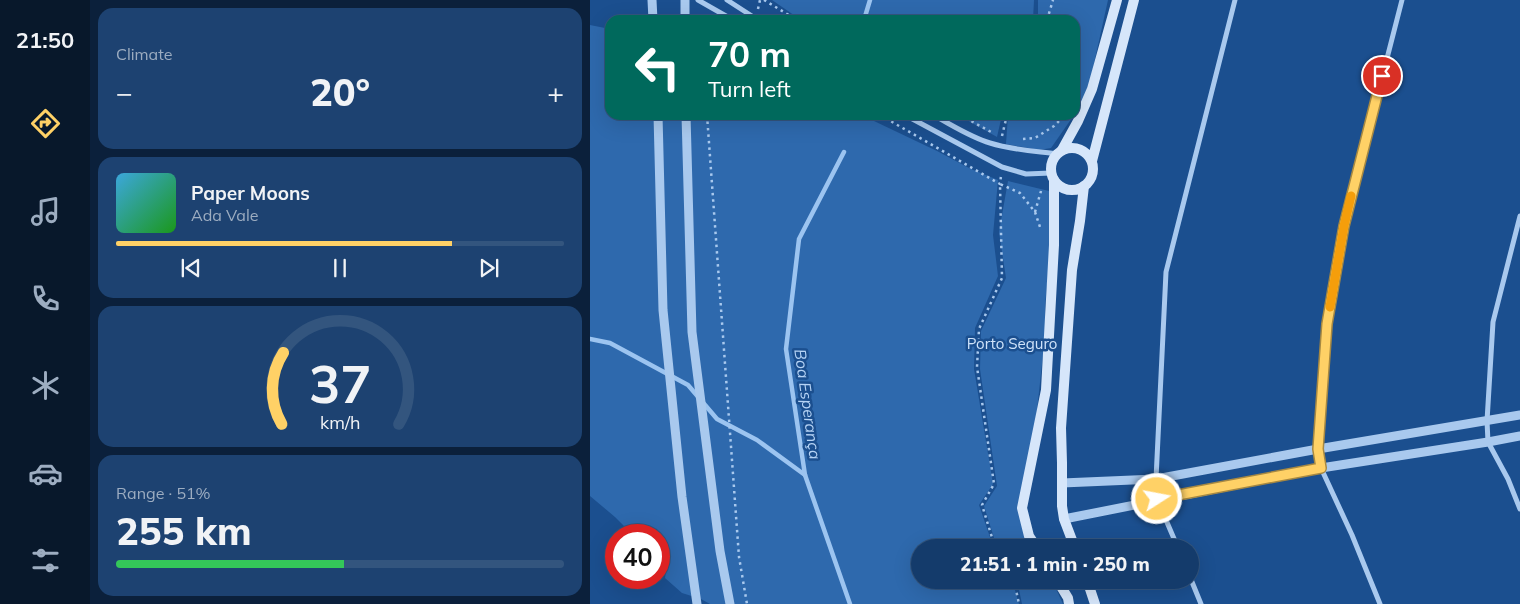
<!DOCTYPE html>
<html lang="en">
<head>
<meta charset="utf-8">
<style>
  :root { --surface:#143b6b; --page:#1d4271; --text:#f1f3f6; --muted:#9dadc1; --line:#33557e; --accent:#ffd166 }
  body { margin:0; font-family:Mulish,sans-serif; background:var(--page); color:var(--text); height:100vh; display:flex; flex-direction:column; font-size:19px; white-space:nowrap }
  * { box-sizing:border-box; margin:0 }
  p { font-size:16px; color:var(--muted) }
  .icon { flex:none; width:28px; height:28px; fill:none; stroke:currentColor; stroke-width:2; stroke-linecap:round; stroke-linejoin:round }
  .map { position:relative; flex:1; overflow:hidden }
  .drawer { display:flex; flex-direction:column; gap:8px; padding:8px; background:#0b203b; width:500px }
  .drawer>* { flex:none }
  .guide { position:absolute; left:15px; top:15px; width:475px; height:105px; border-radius:15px; box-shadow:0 5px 20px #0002,0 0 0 1px var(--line); background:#00695c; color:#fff; overflow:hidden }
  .speed { position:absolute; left:15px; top:524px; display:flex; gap:10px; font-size:25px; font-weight:700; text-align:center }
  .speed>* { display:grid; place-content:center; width:65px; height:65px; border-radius:50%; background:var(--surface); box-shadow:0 5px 20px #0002,0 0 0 1px var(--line); line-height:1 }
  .speed .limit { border:8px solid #d22; background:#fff; color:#111 }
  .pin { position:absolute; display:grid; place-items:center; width:42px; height:42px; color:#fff; margin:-21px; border:2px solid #fff; border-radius:50%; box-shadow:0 1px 5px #0007 }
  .me { position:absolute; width:55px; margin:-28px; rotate:79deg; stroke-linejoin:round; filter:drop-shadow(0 0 4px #0008) }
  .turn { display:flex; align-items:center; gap:18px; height:105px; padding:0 20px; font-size:22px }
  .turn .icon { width:65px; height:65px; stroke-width:2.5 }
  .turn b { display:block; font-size:35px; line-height:42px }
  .big { font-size:38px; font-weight:800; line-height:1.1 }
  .drawer .widget { flex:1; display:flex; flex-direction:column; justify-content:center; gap:8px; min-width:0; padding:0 18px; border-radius:15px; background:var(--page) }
  .drawer .dial { align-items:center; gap:0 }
  .dial svg { height:130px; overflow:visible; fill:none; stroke:var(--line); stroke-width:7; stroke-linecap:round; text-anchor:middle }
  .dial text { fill:var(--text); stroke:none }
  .song { display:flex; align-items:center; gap:15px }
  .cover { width:60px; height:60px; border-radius:8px; background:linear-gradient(135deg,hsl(200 70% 55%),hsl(120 70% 35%)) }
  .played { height:5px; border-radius:2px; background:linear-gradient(90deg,var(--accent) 75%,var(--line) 75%) }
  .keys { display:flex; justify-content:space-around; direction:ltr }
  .heat { display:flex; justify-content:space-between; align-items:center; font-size:28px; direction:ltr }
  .charge { height:8px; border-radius:4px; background:linear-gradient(90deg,#34c759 51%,var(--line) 0) }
  .trip { position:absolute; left:321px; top:539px; width:288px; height:50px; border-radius:25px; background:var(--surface); box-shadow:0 5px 20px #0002,0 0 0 1px var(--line); font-weight:800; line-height:50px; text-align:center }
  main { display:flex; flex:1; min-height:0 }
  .tabs { display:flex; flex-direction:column; width:90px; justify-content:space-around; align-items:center; background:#08182b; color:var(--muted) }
  .tabs .icon { width:35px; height:35px }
  .tabs .selected { color:var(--accent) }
  .tabs b { font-size:22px; color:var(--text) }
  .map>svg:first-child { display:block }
</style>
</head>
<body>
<main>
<nav class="tabs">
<b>21:50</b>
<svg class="icon selected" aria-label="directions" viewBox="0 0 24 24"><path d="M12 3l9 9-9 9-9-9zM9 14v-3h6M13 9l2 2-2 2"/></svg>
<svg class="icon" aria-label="music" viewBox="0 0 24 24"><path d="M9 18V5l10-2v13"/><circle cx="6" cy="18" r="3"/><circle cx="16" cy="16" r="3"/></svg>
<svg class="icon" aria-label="phone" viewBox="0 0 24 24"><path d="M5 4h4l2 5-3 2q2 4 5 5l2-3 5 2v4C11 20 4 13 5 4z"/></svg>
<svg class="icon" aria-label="climate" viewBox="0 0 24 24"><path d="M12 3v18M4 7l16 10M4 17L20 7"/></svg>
<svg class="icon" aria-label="car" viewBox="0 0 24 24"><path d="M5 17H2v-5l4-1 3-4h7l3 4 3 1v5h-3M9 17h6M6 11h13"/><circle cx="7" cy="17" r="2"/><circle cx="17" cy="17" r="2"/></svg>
<svg class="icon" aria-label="filters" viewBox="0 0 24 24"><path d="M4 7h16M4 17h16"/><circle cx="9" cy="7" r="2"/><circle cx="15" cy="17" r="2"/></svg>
</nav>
<section class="drawer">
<div class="widget"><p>Climate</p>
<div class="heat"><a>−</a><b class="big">20°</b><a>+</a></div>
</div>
<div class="widget">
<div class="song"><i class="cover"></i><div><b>Paper Moons</b><p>Ada Vale</p></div></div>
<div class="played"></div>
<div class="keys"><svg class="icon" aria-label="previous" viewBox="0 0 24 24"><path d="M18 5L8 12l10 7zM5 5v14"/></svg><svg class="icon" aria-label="pause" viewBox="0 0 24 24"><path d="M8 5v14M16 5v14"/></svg><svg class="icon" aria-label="next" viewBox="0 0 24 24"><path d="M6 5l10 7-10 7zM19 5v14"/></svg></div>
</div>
<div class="widget dial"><svg viewBox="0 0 100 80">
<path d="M14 69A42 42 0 1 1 86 69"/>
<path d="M14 69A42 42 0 0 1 15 25" stroke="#ffd166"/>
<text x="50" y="56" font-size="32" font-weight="700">37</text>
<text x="50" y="72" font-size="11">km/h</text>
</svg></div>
<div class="widget"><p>Range · 51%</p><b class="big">255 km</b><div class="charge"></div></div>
</section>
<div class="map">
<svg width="930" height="604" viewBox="0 0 930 604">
  <rect width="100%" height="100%" fill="#1b4f8f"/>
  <g fill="#2e69ad">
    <path d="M 182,0 L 444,0 L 443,20 L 211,20 Z"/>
    <path d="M 448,0 L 518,0 L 499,86 L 495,96 L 485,114 L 485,20 L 448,20 Z"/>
    <path d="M 0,25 L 20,29 L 20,115 L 273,115 L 284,121 L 347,151 L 381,169 L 408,180 L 403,235 L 408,276 L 385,328 L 384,369 L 403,484 L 389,505 L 402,543 L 405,547 L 330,548 L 330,580 L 422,580 L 429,604 L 120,604 L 111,599 L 92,593 L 75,578 L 77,564 L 69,557 L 69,535 L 43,535 L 25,517 L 0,496 Z"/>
    <path d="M 368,115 L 412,115 L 407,137 Z"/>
    <path d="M 418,115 L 484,115 L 461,148 L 449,150 L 416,144 Z"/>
    <path d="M 418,181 L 459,191 L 461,239 L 455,306 L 455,337 L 445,428 L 429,508 L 445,547 L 410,547 L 405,541 L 394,506 L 407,486 L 390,369 L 391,331 L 416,278 L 409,232 Z"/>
    <path d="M 427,580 L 462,580 L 473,604 L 432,604 Z"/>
  </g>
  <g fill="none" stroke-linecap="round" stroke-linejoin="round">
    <g stroke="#9cc4f0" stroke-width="4.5">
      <path d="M 274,20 L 280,0"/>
      <path d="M 254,152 L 209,239 L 196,349 L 215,475 L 260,604"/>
      <path d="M 0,339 L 20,343 L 98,385 L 127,419 L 167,440 L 215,475"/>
    </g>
    <g stroke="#a9c9ee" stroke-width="2.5" stroke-dasharray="2.5 4" stroke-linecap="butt">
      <path d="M 174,0 L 207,20"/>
      <path d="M 168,9 L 170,0"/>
      <path d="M 457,20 L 463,0"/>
      <path d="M 117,115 L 149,557 L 157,604"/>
      <path d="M 290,115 L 410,184 L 411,176"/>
      <path d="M 370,115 L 403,133"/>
      <path d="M 412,136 L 417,115"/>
      <path d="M 433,139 L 445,138 L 464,126 L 475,115"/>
      <path d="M 445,212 L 451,191"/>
      <path d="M 407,548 L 404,544 L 392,505 L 404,484 L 387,367 L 389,329 L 412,278 L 410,184 L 430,193 L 445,212 L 451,230"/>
      <path d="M 424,580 L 429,604"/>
    </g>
    <g stroke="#a9c9ee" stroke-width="5">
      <path d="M 108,0 L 143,20"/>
      <path d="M 137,0 L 168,20"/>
      <path d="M 315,115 L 412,167 L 436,174 L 461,173"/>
      <path d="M 343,115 C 362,125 380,137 400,143 C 422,150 444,151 467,154"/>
      <path d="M 930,216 L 903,322 L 897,421 L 898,442 L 918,479 L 930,509"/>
      <path d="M 588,548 L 567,499 L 566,479 L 576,272 L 645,0"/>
      <path d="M 600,577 L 611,604"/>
      <path d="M 790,604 L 762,535 L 731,468 L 728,449 L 737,324 L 754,226 L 812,0"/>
    </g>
    <g stroke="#a9c9ee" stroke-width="9">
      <path d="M 62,0 L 63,20"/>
      <path d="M 95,0 L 95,20"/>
      <path d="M 68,115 L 73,310 L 92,497 L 107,604"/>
      <path d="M 96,115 L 102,332 L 130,551 L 140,604"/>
      <path d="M 472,483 L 566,479 L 728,449 L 930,415"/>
      <path d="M 474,519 L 731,468 L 898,442 L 930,436"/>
    </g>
    <g stroke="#d6e6fa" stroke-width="10">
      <circle cx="482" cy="169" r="21"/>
      <path d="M 472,150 L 488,121 L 502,89 L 527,0"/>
      <path d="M 502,161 L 544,0"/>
      <path d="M 447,548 L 439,536 L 432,508 L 456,390 L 464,245 L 464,180"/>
      <path d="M 485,548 L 474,519 L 472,506 L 472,463 L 471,428 L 482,270 L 490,221 L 494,186"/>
      <path d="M 467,580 L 478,598 L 479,604"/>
      <path d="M 497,580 L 505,604"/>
    </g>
  </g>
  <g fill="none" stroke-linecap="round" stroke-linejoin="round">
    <defs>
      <path id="route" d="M 567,499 L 731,468 L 728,449 L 737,324 L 754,226 L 792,76"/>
    </defs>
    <use href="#route" stroke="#a68842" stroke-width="12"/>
    <use href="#route" stroke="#ffd166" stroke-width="9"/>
    <path stroke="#f59e0b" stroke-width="9" d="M 740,307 L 754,226 L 761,196"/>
  </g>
  <g text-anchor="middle" stroke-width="5" stroke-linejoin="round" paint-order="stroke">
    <g font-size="15" fill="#cfe3fa" stroke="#1b4f8f">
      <text x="422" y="349">Porto Seguro</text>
    </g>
    <g font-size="16" font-style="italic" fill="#b5d3f5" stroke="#1b4f8f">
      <text transform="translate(218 404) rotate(82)" y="6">Boa Esperança</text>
    </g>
  </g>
</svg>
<div class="speed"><div class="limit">40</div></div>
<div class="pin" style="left:792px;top:76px;background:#d93025"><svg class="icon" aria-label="arrive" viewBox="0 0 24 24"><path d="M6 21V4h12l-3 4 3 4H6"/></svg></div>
<svg class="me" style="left:567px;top:499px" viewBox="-20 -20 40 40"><circle r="17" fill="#ffd166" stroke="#fff" stroke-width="3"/><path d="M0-11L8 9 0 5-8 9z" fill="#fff"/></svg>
<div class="trip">21:51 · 1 min · 250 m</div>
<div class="guide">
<div class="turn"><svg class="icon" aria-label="left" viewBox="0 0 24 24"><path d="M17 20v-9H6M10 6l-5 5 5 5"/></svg><div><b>70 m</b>Turn left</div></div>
</div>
</div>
</main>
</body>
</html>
